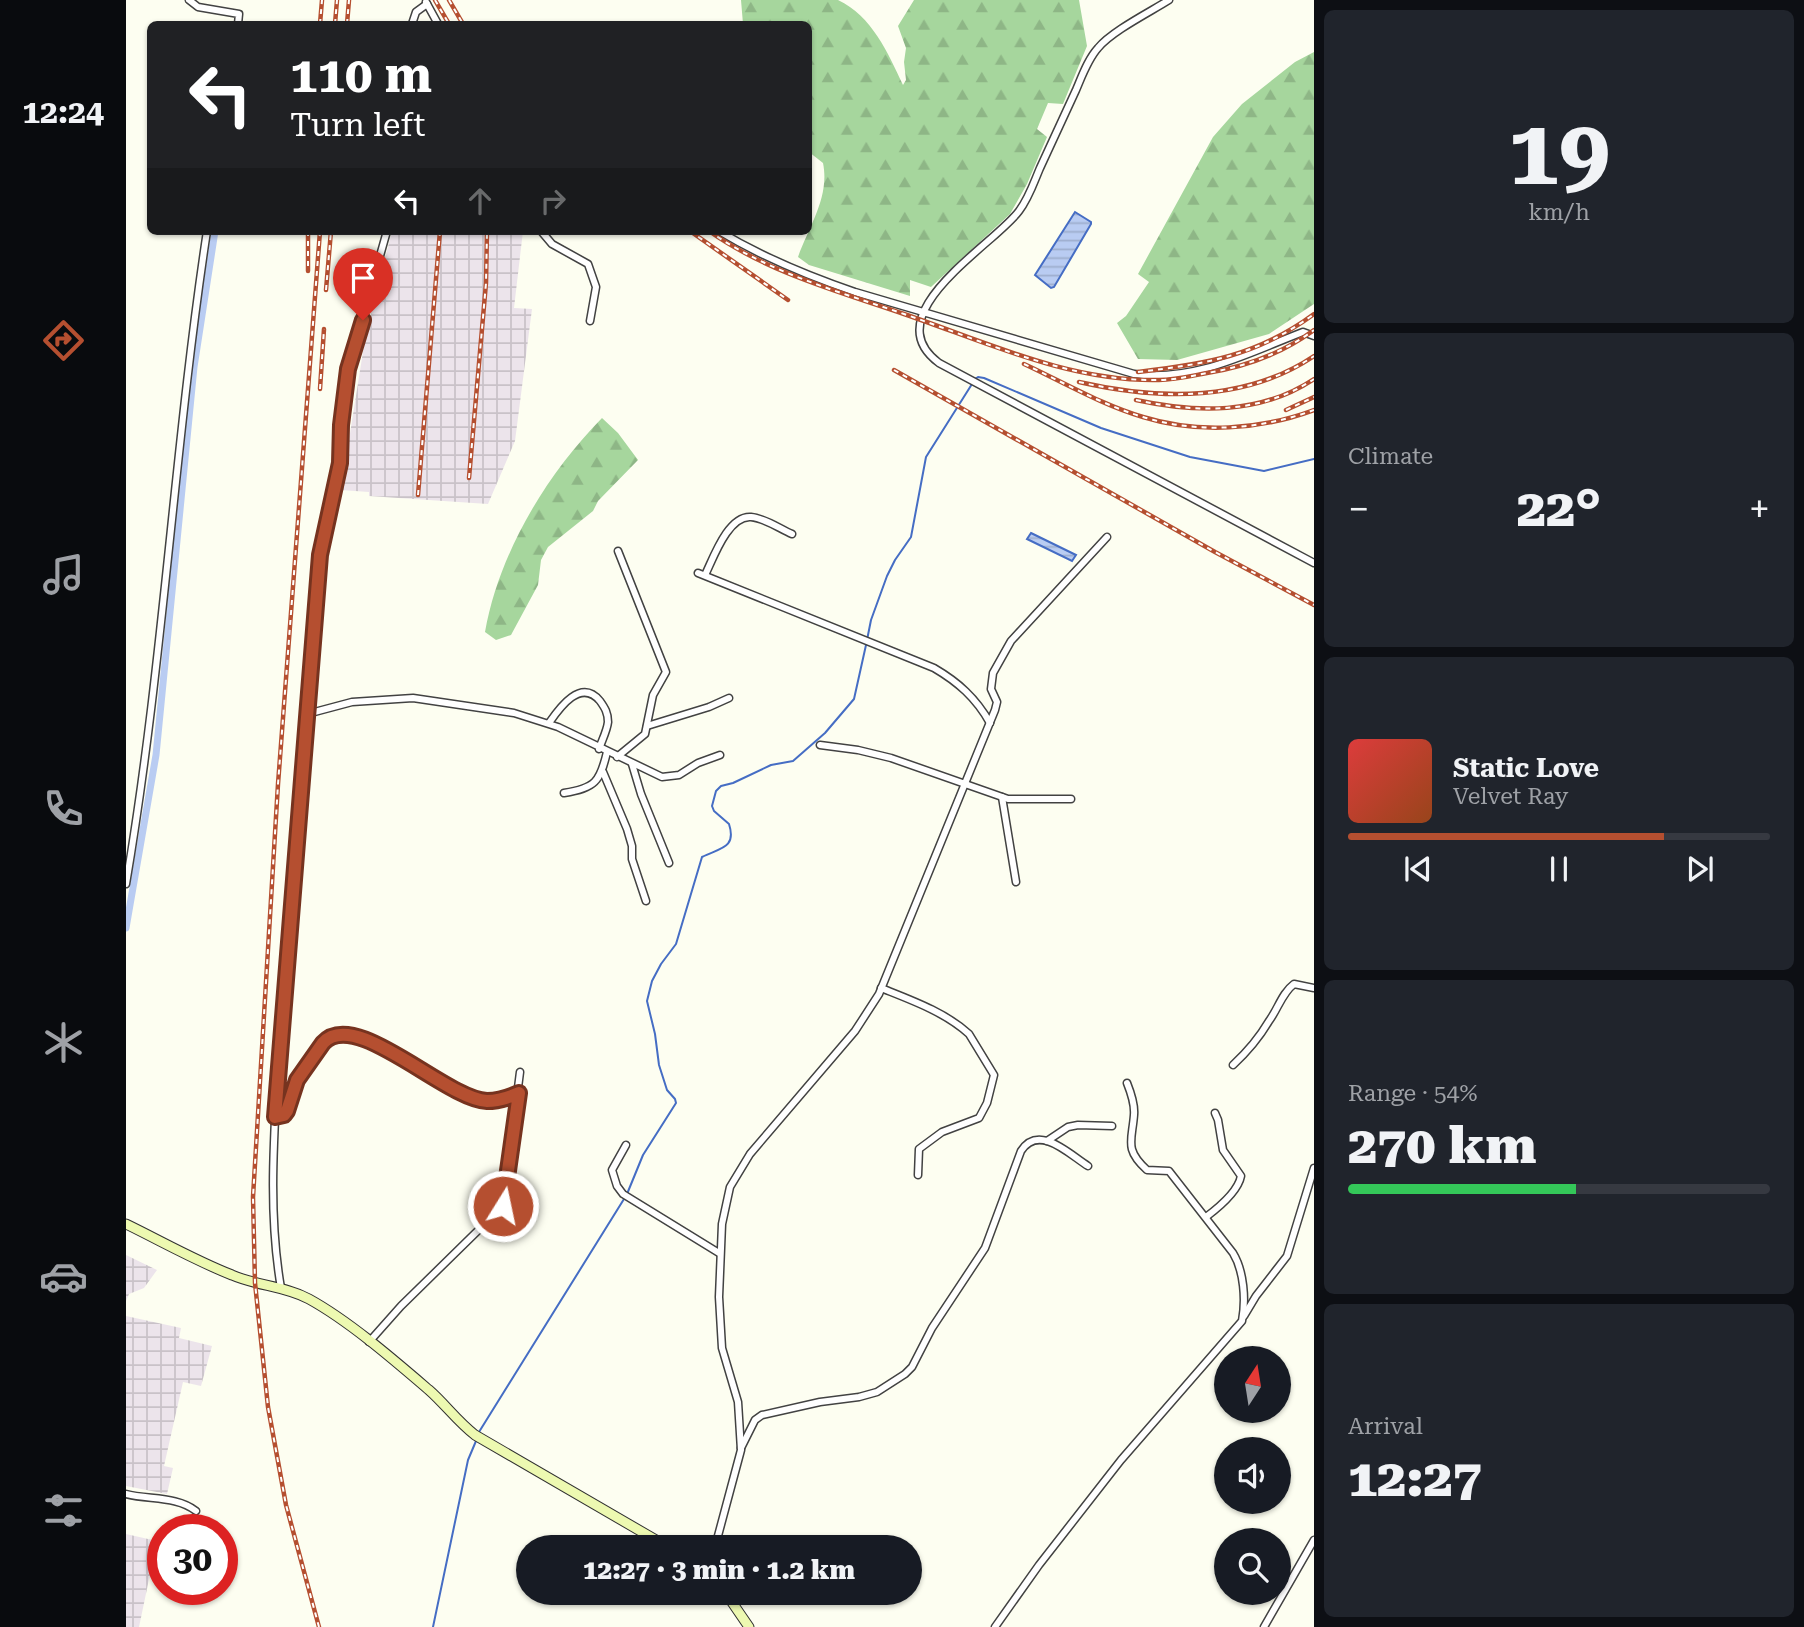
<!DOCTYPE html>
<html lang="en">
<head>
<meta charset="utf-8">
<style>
  :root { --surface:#171b24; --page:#20242c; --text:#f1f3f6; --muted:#9ea1a6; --line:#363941; --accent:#b54f30 }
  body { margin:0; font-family:"Roboto Serif",serif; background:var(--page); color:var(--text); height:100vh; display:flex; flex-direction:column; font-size:26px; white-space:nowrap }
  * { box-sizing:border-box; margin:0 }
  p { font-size:23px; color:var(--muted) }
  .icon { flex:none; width:38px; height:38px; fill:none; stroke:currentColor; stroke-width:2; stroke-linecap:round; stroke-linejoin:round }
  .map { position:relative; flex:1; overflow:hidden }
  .panel { display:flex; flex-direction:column; gap:10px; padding:10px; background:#0d0f14; width:490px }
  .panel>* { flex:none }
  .banner { position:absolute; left:21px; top:21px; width:665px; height:214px; border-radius:10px; box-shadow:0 2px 5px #0004; background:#202124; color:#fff; overflow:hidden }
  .needle { width:46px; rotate:12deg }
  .fabs { position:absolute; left:1088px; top:1346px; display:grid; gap:14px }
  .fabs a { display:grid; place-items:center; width:77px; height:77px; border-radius:50%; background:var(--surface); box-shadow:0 2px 5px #0004; font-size:35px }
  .speed { position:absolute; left:21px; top:1514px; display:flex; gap:14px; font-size:35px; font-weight:700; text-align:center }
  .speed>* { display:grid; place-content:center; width:91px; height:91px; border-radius:50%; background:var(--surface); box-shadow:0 2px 5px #0004; line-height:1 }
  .speed .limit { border:10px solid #d22; background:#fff; color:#111 }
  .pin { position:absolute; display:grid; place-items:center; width:60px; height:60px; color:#fff; margin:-72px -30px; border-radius:50% 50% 50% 0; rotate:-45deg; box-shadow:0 0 7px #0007 }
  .pin .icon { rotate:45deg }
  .me { position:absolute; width:77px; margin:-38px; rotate:10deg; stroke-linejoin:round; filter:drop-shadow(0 0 5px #0008) }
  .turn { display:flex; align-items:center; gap:24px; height:147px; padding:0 28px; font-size:32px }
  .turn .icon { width:91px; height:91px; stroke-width:2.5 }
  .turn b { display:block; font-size:49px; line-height:60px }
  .lanes { display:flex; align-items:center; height:66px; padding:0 28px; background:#0003; justify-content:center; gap:35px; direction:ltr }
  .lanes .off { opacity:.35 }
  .big { font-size:52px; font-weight:800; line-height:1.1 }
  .panel .tile { flex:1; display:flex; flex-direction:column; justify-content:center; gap:10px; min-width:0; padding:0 24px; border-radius:10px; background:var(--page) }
  .panel .dial { align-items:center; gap:0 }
  .dial b { font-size:91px; line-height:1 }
  .song { display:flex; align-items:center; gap:21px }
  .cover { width:84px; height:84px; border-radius:10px; background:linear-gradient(135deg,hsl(0 70% 55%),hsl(20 70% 35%)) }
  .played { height:7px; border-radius:4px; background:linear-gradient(90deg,var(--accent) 75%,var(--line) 75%) }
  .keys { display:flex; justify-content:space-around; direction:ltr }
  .heat { display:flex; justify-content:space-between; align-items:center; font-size:38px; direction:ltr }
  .charge { height:10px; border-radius:5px; background:linear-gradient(90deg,#34c759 54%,var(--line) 0) }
  .trip { position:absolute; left:390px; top:1535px; width:406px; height:70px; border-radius:35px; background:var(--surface); box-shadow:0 2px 5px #0004; font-weight:800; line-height:70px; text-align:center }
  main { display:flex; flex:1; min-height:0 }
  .tabs { display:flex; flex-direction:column; width:126px; justify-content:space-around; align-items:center; background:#090b0e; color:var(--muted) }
  .tabs .icon { width:49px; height:49px }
  .tabs .current { color:var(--accent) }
  .tabs b { font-size:32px; color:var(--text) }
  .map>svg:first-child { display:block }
</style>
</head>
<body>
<main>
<nav class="tabs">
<b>12:24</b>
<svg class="icon current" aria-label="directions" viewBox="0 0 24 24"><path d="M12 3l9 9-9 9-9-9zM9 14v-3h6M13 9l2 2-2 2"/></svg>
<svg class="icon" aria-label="music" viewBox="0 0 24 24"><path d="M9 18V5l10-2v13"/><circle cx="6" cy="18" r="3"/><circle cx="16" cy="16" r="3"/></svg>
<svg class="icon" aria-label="phone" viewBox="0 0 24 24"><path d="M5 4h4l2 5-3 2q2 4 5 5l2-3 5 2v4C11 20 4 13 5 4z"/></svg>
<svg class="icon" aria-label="climate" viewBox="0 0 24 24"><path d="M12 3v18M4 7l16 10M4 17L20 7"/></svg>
<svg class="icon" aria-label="car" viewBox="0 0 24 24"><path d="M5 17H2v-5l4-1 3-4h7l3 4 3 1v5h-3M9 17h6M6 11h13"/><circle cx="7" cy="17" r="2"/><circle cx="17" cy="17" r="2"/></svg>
<svg class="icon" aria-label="filters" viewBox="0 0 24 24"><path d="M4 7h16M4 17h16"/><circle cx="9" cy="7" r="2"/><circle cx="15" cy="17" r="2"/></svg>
</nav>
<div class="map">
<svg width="1188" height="1627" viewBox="0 0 1188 1627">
  <defs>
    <pattern id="industrial-grid" width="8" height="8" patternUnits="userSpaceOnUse" patternTransform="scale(1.75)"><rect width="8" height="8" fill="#ece4eb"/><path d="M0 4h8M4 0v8" fill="none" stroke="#c9c2c8"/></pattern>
    <pattern id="forest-firs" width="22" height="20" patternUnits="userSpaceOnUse" patternTransform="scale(1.75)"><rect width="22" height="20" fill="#a6d69d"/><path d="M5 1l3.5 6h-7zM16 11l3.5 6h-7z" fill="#8eb686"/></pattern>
    <pattern id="water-rules" width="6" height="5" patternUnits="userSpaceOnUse" patternTransform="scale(1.75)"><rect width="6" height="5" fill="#b9ccf2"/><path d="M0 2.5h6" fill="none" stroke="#9eaece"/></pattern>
  </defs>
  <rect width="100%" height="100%" fill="#fdfef1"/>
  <g fill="url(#industrial-grid)">
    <path d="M 266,231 L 397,231 L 388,308 L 406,309 L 389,441 L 362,504 L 243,496 L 243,492 L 215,490 L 239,339 Z"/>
    <path d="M 0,1255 L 31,1270 L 18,1288 L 3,1294 L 0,1301 Z"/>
    <path d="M 0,1316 L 55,1328 L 53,1338 L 86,1346 L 75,1386 L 57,1382 L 38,1466 L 47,1468 L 41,1494 L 0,1486 Z"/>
    <path d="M 0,1534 L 31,1541 L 13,1627 L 0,1627 Z"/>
  </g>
  <g fill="url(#forest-firs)">
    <path d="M 615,0 L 712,0 C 746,16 762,53 777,85 L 780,80 L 778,62 L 780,48 L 772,26 L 788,0 L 953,0 L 961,46 L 937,104 L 922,103 L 911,129 L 921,137 L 901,184 L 884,214 L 805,287 L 784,280 L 784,296 L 683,265 L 672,257 C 683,226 704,197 697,163 L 683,152 L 682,24 L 617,24 Z"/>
    <path d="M 1188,52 L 1188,304 L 1143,334 L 1051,360 L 1012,359 L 991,323 L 1000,316 L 1023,282 L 1012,274 L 1087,137 L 1116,104 L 1169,62 Z"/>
    <path d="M 476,418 L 492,433 L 512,460 L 472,501 L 467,511 L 422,547 L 415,560 L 412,585 L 385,635 L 370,640 L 359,632 C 373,553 420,475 476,418 Z"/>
  </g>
  <g fill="url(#water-rules)" stroke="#456dc4" stroke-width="2">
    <path d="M 949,212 L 965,222 L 965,224 L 928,287 L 925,288 L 909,275 Z"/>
    <path d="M 905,533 L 950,555 L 946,561 L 901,539 Z"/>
  </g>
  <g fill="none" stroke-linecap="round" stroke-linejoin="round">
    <g stroke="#456dc4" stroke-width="2">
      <path d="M 849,379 L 852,377 L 858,378 L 975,428 L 1064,457 L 1138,471 L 1188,459"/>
      <path d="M 741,640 L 745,620 L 761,576 L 769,560 L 785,537 L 800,457 L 846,384"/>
      <path d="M 501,1194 L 517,1155 L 550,1103 L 549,1099 L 541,1090 L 533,1065 L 529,1034 L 521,1001 L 526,981 L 535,964 L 550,944 L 576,857 C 593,848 611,849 603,824 L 588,811 L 586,806 L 590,791 L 595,786 L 607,783 L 645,765 L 667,761 L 699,733 L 728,699 L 740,645"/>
      <path d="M 353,1432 L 498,1199"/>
      <path d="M 307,1627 L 342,1460 L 350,1441"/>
    </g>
    <path stroke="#b9ccf2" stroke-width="7" d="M 0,928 L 30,755 L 68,367 L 89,231"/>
    <defs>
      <g id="minor">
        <path d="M 63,0 L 72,7 L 113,14 L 112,24"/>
        <path d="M 1043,0 C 1024,12 986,31 972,48 C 962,59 956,76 950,90 C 938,116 926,142 914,168 C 908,182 903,198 893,211 C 868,245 747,314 813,363 L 1188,563"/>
        <path d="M 300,2 L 312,24"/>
        <path d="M 286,24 L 290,12 L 301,4"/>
        <path d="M 415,231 L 426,244 L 462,264 L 470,287 L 464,321"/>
        <path d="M 593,231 C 636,257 682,276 729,292 L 1008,374 C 1069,382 1122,353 1177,332 L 1188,336"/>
        <path d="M 572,573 L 808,668 C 832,682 850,698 864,723"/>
        <path d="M 579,575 C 587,559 602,515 625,517 C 639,518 654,529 666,534"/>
        <path d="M 181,714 L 226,702 L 287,698 L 388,713 L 432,727 L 536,777 L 553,775 L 572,763 L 594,755"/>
        <path d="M 423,723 C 434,707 455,678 474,701 C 479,708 482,713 482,722 C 481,731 476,740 473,749"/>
        <path d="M 521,726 L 583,707 L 603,698"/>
        <path d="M 694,745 L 732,750 L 765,758 L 882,799 L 945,799"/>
        <path d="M 491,757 L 519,734 L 527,695 L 540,672 L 492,551"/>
        <path d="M 506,764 L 515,794 L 543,863"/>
        <path d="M 477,772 L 501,829 L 506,846 L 506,859 L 520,901"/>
        <path d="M 438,793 C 469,788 474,782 481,752"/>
        <path d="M 876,797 L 890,882"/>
        <path d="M 0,884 C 37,667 48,448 81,231"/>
        <path d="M 755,988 C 785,1000 819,1012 843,1034 L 868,1075 L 861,1103 L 853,1118 L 816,1132 L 793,1149 L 792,1175"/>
        <path d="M 1107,1065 C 1121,1052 1133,1038 1143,1021 C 1152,1009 1156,993 1168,984 L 1188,988"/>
        <path d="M 149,1117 C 153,1116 155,1117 159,1114 C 166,1108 167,1092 170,1084 C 176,1068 198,1034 215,1033 C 232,1032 251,1044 265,1053 C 286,1066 337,1100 361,1101 C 373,1101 383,1098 393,1093"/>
        <path d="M 921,1141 L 942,1127 L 952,1125 L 986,1126"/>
        <path d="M 500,1145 L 486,1170 L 491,1186 L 497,1194 L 593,1253"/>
        <path d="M 1080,1217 C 1092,1208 1112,1192 1115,1176 L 1097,1150 L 1092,1120 L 1089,1113"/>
        <path d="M 155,1288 C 142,1213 148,1137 152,1062 L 194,555 L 214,463 L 215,425 L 222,369 L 261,231"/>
        <path d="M 1118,1316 L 1130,1296 L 1161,1256 L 1188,1168"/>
        <path d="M 243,1342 L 275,1306 L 377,1206 L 394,1072"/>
        <path d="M 615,1448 L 629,1420 L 636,1415 L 694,1402 L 733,1397 L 751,1392 L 779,1374 L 786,1367 L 806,1328 L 859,1248 L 895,1151 C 913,1123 944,1155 962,1166"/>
        <path d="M 0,1494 C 23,1500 51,1496 70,1511"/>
        <path d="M 589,1547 L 615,1450 L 612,1402 L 596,1348 L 593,1297 L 596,1224 L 604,1187 L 624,1154 L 729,1031 L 753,994 L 869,710 L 871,702 L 865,689 L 867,673 L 885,641 L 981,537"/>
        <path d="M 869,1627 L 913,1565 L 995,1460 L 1116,1321 C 1120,1300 1118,1271 1107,1253 L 1043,1171 L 1021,1170 C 998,1149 1006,1141 1008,1115 C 1009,1104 1005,1093 1001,1083"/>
        <path d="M 1138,1627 L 1188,1540"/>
      </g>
      <g id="secondary">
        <path d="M 0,1224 C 35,1241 70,1261 106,1275 C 131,1286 159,1286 183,1299 C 223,1321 268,1360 303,1390 C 319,1404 331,1421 349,1435 L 542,1547"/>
        <path d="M 599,1592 L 623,1627"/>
      </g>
    </defs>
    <use href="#minor" stroke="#424242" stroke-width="9"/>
    <use href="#secondary" stroke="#313131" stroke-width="11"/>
    <use href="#minor" stroke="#fff" stroke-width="6"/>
    <use href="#secondary" stroke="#edf9b1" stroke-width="9"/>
    <defs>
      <g id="rail">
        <path d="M 309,0 L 323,24"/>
        <path d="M 323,0 L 337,24"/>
        <path d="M 194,24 L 196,0"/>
        <path d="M 209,24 L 211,0"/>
        <path d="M 221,24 L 223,0"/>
        <path d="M 182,231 L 182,271"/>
        <path d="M 564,231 L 662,300"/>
        <path d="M 583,231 C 641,272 711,291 778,314 C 860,342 944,382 1033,380 C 1049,380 1065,376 1081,373 C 1118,367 1157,353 1188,330"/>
        <path d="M 200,290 L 205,231"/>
        <path d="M 898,364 C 937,382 976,405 1017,417 C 1072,434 1134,430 1188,410"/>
        <path d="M 768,370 L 1089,552 L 1188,605"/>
        <path d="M 1012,372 C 1080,364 1131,356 1188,314"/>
        <path d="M 953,382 C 1032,400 1118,403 1188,356"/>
        <path d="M 194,389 L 198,329"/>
        <path d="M 1010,400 C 1070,413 1134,415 1188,379"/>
        <path d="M 1160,410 L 1188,397"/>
        <path d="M 343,478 L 360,283 L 361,231"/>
        <path d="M 292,495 L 314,231"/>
        <path d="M 193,1627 L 160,1505 L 142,1407 L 129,1283 L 127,1197 L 152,784 L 194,231"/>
      </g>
    </defs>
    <use href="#rail" stroke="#b54f30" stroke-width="4.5"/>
    <use href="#rail" stroke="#fff" stroke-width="2" stroke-dasharray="5" stroke-linecap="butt"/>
  </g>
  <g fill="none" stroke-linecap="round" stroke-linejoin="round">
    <defs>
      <path id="route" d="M 237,320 L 222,369 L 215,425 L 214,463 L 194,555 L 149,1117 L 158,1115 L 161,1111 L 171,1080 L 197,1043 C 229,1007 319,1099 361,1101 C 372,1101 382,1098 393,1093 L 377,1206"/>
    </defs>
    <use href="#route" stroke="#76331f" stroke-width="18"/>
    <use href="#route" stroke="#b54f30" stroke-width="12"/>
  </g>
</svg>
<div class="fabs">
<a><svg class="needle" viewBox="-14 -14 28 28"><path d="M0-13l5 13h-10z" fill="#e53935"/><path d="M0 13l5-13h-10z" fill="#9ea1a6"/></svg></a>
<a><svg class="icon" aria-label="sound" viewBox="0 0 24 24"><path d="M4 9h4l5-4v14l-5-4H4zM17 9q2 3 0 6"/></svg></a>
<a><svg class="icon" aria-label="search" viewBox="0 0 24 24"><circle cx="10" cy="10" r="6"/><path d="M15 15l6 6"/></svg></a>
</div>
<div class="speed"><div class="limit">30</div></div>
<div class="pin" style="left:237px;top:320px;background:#d93025"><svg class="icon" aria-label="arrive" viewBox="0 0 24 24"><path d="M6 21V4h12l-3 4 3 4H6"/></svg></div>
<svg class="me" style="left:377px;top:1206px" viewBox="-20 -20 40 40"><circle r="17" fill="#b54f30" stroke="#fff" stroke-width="3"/><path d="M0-11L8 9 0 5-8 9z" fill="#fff"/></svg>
<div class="trip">12:27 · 3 min · 1.2 km</div>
<div class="banner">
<div class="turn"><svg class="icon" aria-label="left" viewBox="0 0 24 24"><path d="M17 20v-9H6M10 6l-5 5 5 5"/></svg><div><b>110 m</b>Turn left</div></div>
<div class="lanes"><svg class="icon" aria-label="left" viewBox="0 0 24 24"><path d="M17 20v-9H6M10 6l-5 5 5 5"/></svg><svg class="icon off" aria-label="ahead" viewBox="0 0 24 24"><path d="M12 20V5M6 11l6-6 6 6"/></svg><svg class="icon off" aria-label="right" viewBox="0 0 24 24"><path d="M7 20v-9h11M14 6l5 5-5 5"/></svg></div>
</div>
</div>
<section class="panel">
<div class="tile dial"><b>19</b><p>km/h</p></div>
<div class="tile"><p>Climate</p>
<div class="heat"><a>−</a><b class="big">22°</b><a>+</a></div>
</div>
<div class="tile">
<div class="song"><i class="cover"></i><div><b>Static Love</b><p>Velvet Ray</p></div></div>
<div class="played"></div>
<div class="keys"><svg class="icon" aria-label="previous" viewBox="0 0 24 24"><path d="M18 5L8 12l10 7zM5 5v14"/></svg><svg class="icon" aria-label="pause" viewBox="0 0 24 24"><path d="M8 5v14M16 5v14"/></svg><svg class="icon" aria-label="next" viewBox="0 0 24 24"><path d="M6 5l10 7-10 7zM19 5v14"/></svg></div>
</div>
<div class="tile"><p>Range · 54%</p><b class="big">270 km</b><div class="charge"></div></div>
<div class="tile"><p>Arrival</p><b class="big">12:27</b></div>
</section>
</main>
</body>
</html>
